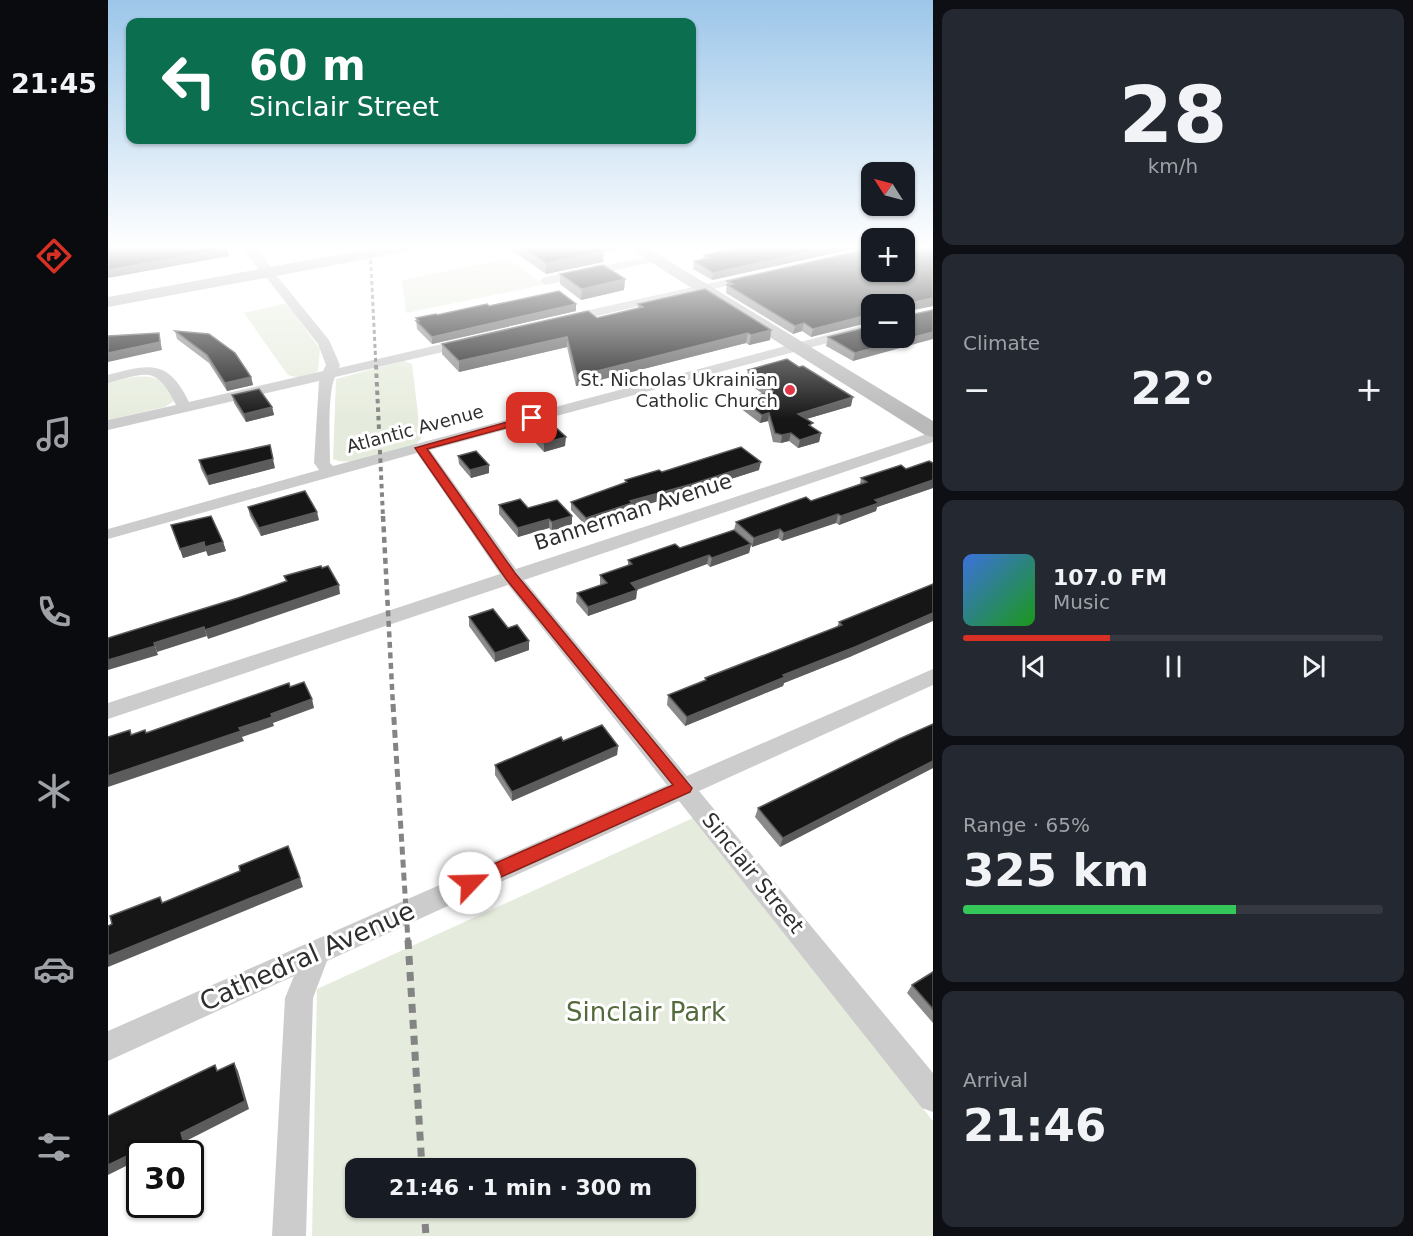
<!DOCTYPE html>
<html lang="en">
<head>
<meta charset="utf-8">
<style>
  :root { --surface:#171b24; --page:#242831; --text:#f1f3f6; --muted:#9ea1a6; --line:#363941; --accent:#d93025 }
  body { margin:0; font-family:"DejaVu Sans",sans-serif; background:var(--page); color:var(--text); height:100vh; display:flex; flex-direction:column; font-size:22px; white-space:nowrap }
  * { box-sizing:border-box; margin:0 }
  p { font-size:20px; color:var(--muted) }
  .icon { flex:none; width:33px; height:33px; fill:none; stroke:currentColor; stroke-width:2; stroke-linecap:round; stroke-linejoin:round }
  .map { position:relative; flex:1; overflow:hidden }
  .panel { display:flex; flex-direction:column; gap:9px; padding:9px; background:#0d0f14; width:480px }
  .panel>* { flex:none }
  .guide { position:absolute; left:18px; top:18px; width:570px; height:126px; border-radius:12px; box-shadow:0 2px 4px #0004; background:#0b6e4f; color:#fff; overflow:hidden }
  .needle { width:39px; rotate:306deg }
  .fabs { position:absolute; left:753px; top:162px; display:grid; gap:12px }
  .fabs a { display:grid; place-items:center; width:54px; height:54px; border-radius:12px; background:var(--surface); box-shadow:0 2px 4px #0004; font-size:30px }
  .speed { position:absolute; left:18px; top:1140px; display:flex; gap:12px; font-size:30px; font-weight:700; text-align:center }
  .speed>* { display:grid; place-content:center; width:78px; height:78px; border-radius:50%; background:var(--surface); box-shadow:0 2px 4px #0004; line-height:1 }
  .speed .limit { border:3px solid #111; border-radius:9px; background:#fff; color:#111 }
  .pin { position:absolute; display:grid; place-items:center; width:51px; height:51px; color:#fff; margin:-26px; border-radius:12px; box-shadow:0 3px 9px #0006 }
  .me { position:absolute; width:66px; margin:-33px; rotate:66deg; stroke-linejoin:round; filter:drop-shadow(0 0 4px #0008) }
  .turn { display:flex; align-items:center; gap:21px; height:126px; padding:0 24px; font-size:27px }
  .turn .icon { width:78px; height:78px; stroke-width:2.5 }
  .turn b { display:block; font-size:42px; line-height:51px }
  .big { font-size:45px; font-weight:600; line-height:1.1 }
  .panel .card { flex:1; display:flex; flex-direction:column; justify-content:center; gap:9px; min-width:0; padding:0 21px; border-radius:12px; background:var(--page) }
  .panel .dial { align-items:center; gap:0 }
  .dial b { font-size:78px; line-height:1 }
  .song { display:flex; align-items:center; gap:18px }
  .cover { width:72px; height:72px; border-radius:9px; background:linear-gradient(135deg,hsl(220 70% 55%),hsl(120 70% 35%)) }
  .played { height:6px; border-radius:3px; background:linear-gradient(90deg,var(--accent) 35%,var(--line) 35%) }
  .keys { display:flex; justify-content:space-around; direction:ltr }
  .heat { display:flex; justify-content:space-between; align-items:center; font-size:33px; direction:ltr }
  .charge { height:9px; border-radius:4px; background:linear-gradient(90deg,#34c759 65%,var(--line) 0) }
  .trip { position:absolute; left:237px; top:1158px; width:351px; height:60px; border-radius:12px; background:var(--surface); box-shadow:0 2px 4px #0004; font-weight:600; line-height:60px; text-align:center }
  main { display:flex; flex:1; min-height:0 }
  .dock { display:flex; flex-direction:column; width:108px; justify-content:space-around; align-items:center; background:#090b0e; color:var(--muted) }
  .dock .icon { width:42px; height:42px }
  .dock .on { color:var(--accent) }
  .dock b { font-size:27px; color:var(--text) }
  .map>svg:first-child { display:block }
</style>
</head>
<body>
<main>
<nav class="dock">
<b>21:45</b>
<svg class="icon on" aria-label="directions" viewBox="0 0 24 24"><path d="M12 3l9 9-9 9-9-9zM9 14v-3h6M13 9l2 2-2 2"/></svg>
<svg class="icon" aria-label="music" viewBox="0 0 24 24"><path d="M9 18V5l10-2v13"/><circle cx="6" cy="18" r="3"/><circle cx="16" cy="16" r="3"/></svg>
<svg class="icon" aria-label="phone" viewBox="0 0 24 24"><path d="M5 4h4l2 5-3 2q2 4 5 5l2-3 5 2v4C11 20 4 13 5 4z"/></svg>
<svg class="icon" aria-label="climate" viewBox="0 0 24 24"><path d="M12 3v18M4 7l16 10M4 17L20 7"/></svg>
<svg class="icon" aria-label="car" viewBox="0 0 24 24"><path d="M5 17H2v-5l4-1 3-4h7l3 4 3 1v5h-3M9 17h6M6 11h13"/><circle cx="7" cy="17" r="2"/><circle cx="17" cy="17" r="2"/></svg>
<svg class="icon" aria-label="filters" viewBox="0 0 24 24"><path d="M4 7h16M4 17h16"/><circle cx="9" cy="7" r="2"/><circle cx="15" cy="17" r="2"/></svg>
</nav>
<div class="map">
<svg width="825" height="1236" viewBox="0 0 825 1236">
  <rect width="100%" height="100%" fill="#fff"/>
  <g fill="#e6ecdd" fill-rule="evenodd">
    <path d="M 397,259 L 402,259 L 435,285 L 298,313 L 294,280 Z"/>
    <path d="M 175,304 L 180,305 L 212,349 L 210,371 C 201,376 188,380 179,374 L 136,313 Z"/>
    <path d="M 295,361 L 304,364 L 313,439 L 307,445 C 286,451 244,468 225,459 L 228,379 Z"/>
    <path d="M 25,377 C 51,375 56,379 66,401 L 57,407 L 0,420 L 0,382 Z"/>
    <path d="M 585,818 L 825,1121 L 825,1236 L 204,1236 L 209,989 ZM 248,1168 L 578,1168 L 578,1208 L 248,1208 Z"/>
  </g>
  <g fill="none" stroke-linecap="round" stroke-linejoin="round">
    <g fill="#ccc" fill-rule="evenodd">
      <path d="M 546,256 L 552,259 L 550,261 L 437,285 L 431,281 L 437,277 Z"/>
      <path d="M 160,269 L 164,270 L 221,340 L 232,365 L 231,368 L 360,338 L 367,342 L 365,345 L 227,377 C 219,395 222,441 222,463 L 225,466 L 764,323 L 764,331 L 322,450 L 408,569 L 825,432 L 825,442 L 416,580 L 579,776 L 825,669 L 825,685 L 591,791 L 825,1073 L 825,1112 L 814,1108 L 571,801 L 219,961 L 205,998 L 198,1236 L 164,1236 L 177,998 L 186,976 L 0,1061 L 0,1031 L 559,785 L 400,585 L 0,719 L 0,703 L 392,574 L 309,453 L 0,539 L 0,529 L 211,470 L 206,463 L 211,381 L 0,430 L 0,420 L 68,405 C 48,365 39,373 0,383 L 0,375 C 42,364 60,359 81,402 L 215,371 L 218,365 L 210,344 L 154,272 Z"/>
      <path d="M 644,274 L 650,277 L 648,279 L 459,323 L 453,319 L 459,315 Z"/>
    </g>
    <path fill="#ccc" fill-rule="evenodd" d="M 132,246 L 146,246 L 167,272 L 165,275 L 155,275 Z"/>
    <g fill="#b9b9b9" fill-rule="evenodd">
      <path d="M 276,246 L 310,246 L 302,251 L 0,307 L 0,297 Z"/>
      <path d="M 517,246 L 536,246 L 825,421 L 825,437 L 817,435 Z"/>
    </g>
    <path stroke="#848484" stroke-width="3" stroke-dasharray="4 3" stroke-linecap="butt" d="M 262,246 L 268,367"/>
    <path stroke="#848484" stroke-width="4" stroke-dasharray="4.5 4" stroke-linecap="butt" d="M 268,365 L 275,517"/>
    <path stroke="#848484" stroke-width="4.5" stroke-dasharray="6 4.5" stroke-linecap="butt" d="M 275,516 L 285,706"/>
    <path stroke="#848484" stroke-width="5" stroke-dasharray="8 5" stroke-linecap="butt" d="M 285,704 L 300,941"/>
    <g stroke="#848484" stroke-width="7" stroke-dasharray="9 7" stroke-linecap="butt">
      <path d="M 300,940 L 314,1168"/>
      <path d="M 316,1208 L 318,1236"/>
    </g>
  </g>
  <g fill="#8a8a8a">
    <path d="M 398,246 L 511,246 L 511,249 L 496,252 L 495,262 L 438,274 Z"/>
    <path d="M 641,246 L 758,246 L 604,280 L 585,269 L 586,261 L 595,259 L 596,255 Z"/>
    <path d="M 825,246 L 825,306 L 797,311 L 745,361 L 718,346 L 720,337 L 764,338 L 796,304 L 703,337 L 694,331 L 685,334 L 618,293 L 619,281 Z"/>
    <path d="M 452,274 L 517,279 L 516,290 L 473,300 L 452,284 Z"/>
    <path d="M 468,304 L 468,311 L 324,344 L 309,329 L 308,318 L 329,315 L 381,306 Z"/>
    <path d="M 530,304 L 663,330 L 662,340 L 641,345 L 638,343 L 468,386 L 459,347 L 351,372 L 334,354 L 334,344 L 489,318 L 530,308 Z"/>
    <path d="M 67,331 L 143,377 L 145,385 L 119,391 L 101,363 L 69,339 Z"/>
    <path d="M 640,370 L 743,406 L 698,419 L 704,427 L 713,433 L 711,442 L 690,448 L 681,441 L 673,443 L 665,442 L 660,421 L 652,423 L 632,408 L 634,400 L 655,394 L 645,387 L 646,384 L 638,378 Z"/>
    <path d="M 124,395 L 164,407 L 166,415 L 138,422 L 126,403 Z"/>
    <path d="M 423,430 L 457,446 L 436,452 L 423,438 Z"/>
    <path d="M 350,456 L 381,465 L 381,473 L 363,478 L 351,464 Z"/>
    <path d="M 91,460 L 167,468 L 101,485 L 93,469 Z"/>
    <path d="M 825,463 L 825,488 L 769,507 L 768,511 L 731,525 L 728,523 L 674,541 L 670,538 L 644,547 L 643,545 L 641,553 L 602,567 L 599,564 L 529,590 L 528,599 L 480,616 L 468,602 L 469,593 L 492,585 L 492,575 L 520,566 L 520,560 L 572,548 L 626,530 L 628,522 L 703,501 L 752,484 L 753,478 Z"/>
    <path d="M 651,470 L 582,492 L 523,509 L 523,511 L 478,526 L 463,510 L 463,502 L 517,483 L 517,480 L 554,472 Z"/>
    <path d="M 391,505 L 420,508 L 464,524 L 444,531 L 441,528 L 410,537 L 391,514 Z"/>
    <path d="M 140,507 L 211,520 L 153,536 L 142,516 Z"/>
    <path d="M 63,525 L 115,542 L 118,551 L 100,556 L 98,551 L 75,558 Z"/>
    <path d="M 801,593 L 744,656 L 676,683 L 675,686 L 577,726 L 559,705 L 560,695 L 597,681 L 597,678 L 729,627 L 731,622 Z"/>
    <path d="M 361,617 L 400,628 L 421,650 L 387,662 L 361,626 Z"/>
    <path d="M 825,724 L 825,768 L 672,847 L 647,817 L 650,808 Z"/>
    <path d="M 455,741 L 510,746 L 509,755 L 404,801 L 387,775 L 387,765 Z"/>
    <path d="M 825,972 L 825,1023 L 799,993 L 804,985 Z"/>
  </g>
  <g fill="#5c5c5c">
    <path d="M 484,246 L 511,246 L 511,249 L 496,252 L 495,262 L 438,274 L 438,263 Z"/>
    <path d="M 727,246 L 758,246 L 604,280 L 605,273 Z"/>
    <path d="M 119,249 L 121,256 L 0,278 L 0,270 Z"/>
    <path d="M 517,279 L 516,290 L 473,300 L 474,289 Z"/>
    <path d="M 825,298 L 825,306 L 796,312 L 798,304 Z"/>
    <path d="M 468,304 L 468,311 L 324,344 L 324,337 Z"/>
    <path d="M 764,314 L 764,322 L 703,337 L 705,329 Z"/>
    <path d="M 696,323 L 694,331 L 685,334 L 687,326 Z"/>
    <path d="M 663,330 L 662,340 L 641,345 L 643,335 Z"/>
    <path d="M 825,332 L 825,339 L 745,361 L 747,353 Z"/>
    <path d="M 51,333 L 54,350 L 0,362 L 0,353 Z"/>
    <path d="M 640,333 L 638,343 L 468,386 L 469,376 Z"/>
    <path d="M 459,337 L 459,347 L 351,372 L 351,361 Z"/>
    <path d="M 143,377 L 145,385 L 119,391 L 117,383 Z"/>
    <path d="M 745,397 L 743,406 L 688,422 L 690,414 Z"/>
    <path d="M 164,407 L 166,415 L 138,422 L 136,414 Z"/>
    <path d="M 661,413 L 660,421 L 652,423 L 654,415 Z"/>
    <path d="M 683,433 L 681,441 L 673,443 L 674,435 Z"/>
    <path d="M 713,433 L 711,442 L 690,448 L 692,440 Z"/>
    <path d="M 458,437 L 457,446 L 436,452 L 436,443 Z"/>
    <path d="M 165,459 L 167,468 L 101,485 L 99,476 Z"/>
    <path d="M 653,462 L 651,470 L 582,492 L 523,509 L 523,511 L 478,526 L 478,518 L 522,501 Z"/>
    <path d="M 381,465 L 381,473 L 363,478 L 362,470 Z"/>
    <path d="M 825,480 L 825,488 L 769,507 L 768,511 L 731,525 L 733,516 L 767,500 Z"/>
    <path d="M 209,512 L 211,520 L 153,536 L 151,528 Z"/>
    <path d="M 730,514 L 728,523 L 674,541 L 676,533 Z"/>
    <path d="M 464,516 L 464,524 L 444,531 L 444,522 Z"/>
    <path d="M 441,519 L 441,528 L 410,537 L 410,528 Z"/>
    <path d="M 672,529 L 670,538 L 644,547 L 646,538 Z"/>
    <path d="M 96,542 L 98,551 L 75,558 L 72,549 Z"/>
    <path d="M 115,542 L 118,551 L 100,556 L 97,547 Z"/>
    <path d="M 643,544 L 641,553 L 602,567 L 604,558 Z"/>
    <path d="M 601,555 L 599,564 L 522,592 L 523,583 Z"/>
    <path d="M 231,585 L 232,594 L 100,639 L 97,630 Z"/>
    <path d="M 529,590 L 528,599 L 480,616 L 480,607 Z"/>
    <path d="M 825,613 L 825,621 L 744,656 L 676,683 L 675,686 L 577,726 L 579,717 L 675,675 Z"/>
    <path d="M 96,627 L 99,636 L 49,652 L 46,643 Z"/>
    <path d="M 421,641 L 421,650 L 387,662 L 387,653 Z"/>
    <path d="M 47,646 L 50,655 L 0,670 L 0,660 Z"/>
    <path d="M 204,699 L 206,708 L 165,723 L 166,726 L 134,737 L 136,741 L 0,787 L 0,776 L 131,728 L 163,714 Z"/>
    <path d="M 510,746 L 509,755 L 404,801 L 404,792 Z"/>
    <path d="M 825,761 L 825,768 L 672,847 L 675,838 Z"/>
    <path d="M 192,878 L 195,887 L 0,967 L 0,956 Z"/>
    <path d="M 126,1063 L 130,1071 L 141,1109 L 78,1141 L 81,1151 L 76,1154 L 56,1154 L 73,1133 Z"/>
    <path d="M 31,1150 L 32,1159 L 0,1175 L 0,1165 Z"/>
  </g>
  <g fill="#161616" stroke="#5c5c5c" stroke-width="1.5">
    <path d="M 0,246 L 117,246 L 119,249 L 0,270 Z"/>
    <path d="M 413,246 L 488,246 L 496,251 L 438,263 Z"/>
    <path d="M 641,246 L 727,246 L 605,273 L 586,261 L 601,258 L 596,255 Z"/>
    <path d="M 796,246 L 825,246 L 825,298 L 798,304 L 797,316 L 825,310 L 825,332 L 747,353 L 720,337 L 764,326 L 764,338 L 796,338 L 796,304 L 764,304 L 764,314 L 705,329 L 696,323 L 687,326 L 619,285 L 625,284 L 619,281 L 764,248 L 764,272 L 796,272 Z"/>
    <path d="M 495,265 L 517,279 L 474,289 L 452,274 Z"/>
    <path d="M 597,289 L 663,330 L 643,335 L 640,333 L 469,376 L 459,337 L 351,361 L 334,344 L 480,311 L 489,318 L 535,307 L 530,304 Z"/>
    <path d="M 451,291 L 468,304 L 324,337 L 308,321 L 311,321 L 308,318 L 328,314 L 329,315 L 379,304 L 381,306 Z"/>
    <path d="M 67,331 L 101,334 L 127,353 L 143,377 L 117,383 L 99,355 Z"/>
    <path d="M 51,333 L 52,342 L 0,353 L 0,336 Z"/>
    <path d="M 679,359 L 691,367 L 695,366 L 745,397 L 690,414 L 705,423 L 701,425 L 713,433 L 692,440 L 683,433 L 674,435 L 667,433 L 661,413 L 654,415 L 634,400 L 665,391 L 647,379 L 651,378 L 640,370 Z"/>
    <path d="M 151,389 L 164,407 L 136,414 L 124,395 Z"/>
    <path d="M 443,423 L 458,437 L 436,443 L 423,430 Z"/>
    <path d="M 162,445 L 165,459 L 99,476 L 91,460 Z"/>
    <path d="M 633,447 L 653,462 L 584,484 L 522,501 L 524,503 L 478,518 L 463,502 L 519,482 L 517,480 L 551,470 L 554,472 Z"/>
    <path d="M 368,451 L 381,465 L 362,470 L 350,456 Z"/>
    <path d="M 821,461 L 825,463 L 825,480 L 767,500 L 771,503 L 733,516 L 730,514 L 676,533 L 672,529 L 646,538 L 628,522 L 698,497 L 703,501 L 759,482 L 753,478 L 793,465 L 798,469 Z"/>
    <path d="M 197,491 L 209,512 L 151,528 L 140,507 Z"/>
    <path d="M 412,499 L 420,508 L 449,500 L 464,516 L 444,522 L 441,519 L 410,528 L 391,505 Z"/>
    <path d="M 103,516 L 115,542 L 97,547 L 96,542 L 72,549 L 63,525 Z"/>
    <path d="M 626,530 L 643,544 L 604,558 L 601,555 L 523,583 L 529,590 L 480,607 L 469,593 L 499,583 L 492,575 L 524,564 L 520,560 L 567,544 L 572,548 Z"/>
    <path d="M 213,566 L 214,568 L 220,566 L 231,585 L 97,630 L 96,627 L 46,643 L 47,646 L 0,660 L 0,638 L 130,598 L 179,581 L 176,576 Z"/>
    <path d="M 825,584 L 825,613 L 747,647 L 675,675 L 677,677 L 579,717 L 560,695 L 598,680 L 597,678 L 734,625 L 731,622 Z"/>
    <path d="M 385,609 L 400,628 L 409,625 L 421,641 L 387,653 L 361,617 Z"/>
    <path d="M 196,682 L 204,699 L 163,714 L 164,717 L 131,728 L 133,731 L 0,776 L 0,737 L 22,730 L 23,735 L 37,730 L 38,733 L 181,683 L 182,687 Z"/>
    <path d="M 825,724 L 825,761 L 675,838 L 650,808 L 791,739 Z"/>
    <path d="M 494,725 L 510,746 L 404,792 L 387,765 L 453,737 L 455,741 Z"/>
    <path d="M 180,846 L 192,878 L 0,956 L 0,926 L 4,924 L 2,916 L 52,897 L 54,903 L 132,871 L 131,866 Z"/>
    <path d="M 825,972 L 825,1009 L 804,985 Z"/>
    <path d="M 126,1063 L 137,1101 L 73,1133 L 76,1144 L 56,1154 L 32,1154 L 32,1155 L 31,1150 L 0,1165 L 0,1116 L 107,1065 L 109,1071 Z"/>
  </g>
  <linearGradient id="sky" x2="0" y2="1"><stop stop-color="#9cc6e9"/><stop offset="0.59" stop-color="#fff"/><stop offset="1" stop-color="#fff" stop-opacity="0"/></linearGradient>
  <rect width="825" height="419" fill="url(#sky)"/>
  <path fill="#d93025" stroke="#8d1f18" stroke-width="1.5" d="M 424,415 L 427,416 L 427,420 L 319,449 L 407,573 L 584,788 L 582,792 L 362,891 L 356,889 L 353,883 L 356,877 L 565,785 L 398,579 L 307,448 Z"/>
  <circle fill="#e13749" stroke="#fff" stroke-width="2" cx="682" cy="390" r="6"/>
  <g text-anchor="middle" stroke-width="6" stroke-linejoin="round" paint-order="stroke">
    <g font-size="18" fill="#2f2f2f" stroke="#fff" text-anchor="end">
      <text x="670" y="386">St. Nicholas Ukrainian<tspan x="670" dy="21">Catholic Church</tspan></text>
    </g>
    <g font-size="18" fill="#2f2f2f" stroke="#fff">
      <text transform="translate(307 429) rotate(-15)" y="6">Atlantic Avenue</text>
    </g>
    <g font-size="21" fill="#2f2f2f" stroke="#fff">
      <text transform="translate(525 512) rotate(-18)" y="7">Bannerman Avenue</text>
      <text transform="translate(645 873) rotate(51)" y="7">Sinclair Street</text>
    </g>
    <g font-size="26" fill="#2f2f2f" stroke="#fff">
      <text transform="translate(199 956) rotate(-24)" y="9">Cathedral Avenue</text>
    </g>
    <g font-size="26" fill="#546a3d" stroke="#fff">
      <text x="538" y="1021">Sinclair Park</text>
    </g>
  </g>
</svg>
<div class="fabs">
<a><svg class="needle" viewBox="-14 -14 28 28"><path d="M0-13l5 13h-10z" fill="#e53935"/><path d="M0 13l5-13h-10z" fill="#9ea1a6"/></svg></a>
<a>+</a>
<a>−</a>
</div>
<div class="speed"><div class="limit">30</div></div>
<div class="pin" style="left:424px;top:418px;background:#d93025"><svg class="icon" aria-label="arrive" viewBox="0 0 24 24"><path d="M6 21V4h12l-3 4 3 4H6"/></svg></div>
<svg class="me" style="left:362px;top:883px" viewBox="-20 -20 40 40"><circle r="19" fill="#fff"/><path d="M0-13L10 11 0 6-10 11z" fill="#d93025"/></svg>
<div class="trip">21:46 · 1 min · 300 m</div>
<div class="guide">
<div class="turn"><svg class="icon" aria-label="left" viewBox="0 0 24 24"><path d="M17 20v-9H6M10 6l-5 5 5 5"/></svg><div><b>60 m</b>Sinclair Street</div></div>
</div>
</div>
<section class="panel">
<div class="card dial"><b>28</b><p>km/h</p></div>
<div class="card"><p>Climate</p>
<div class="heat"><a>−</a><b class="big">22°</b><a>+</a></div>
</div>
<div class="card">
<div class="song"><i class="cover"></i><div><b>107.0 FM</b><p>Music</p></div></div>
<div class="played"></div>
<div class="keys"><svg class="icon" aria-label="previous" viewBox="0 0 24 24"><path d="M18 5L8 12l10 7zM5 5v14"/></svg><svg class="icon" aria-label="pause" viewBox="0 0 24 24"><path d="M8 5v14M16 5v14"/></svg><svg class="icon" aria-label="next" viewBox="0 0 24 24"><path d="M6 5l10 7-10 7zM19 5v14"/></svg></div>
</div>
<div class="card"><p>Range · 65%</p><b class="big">325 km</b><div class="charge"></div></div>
<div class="card"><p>Arrival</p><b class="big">21:46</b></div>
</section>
</main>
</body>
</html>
